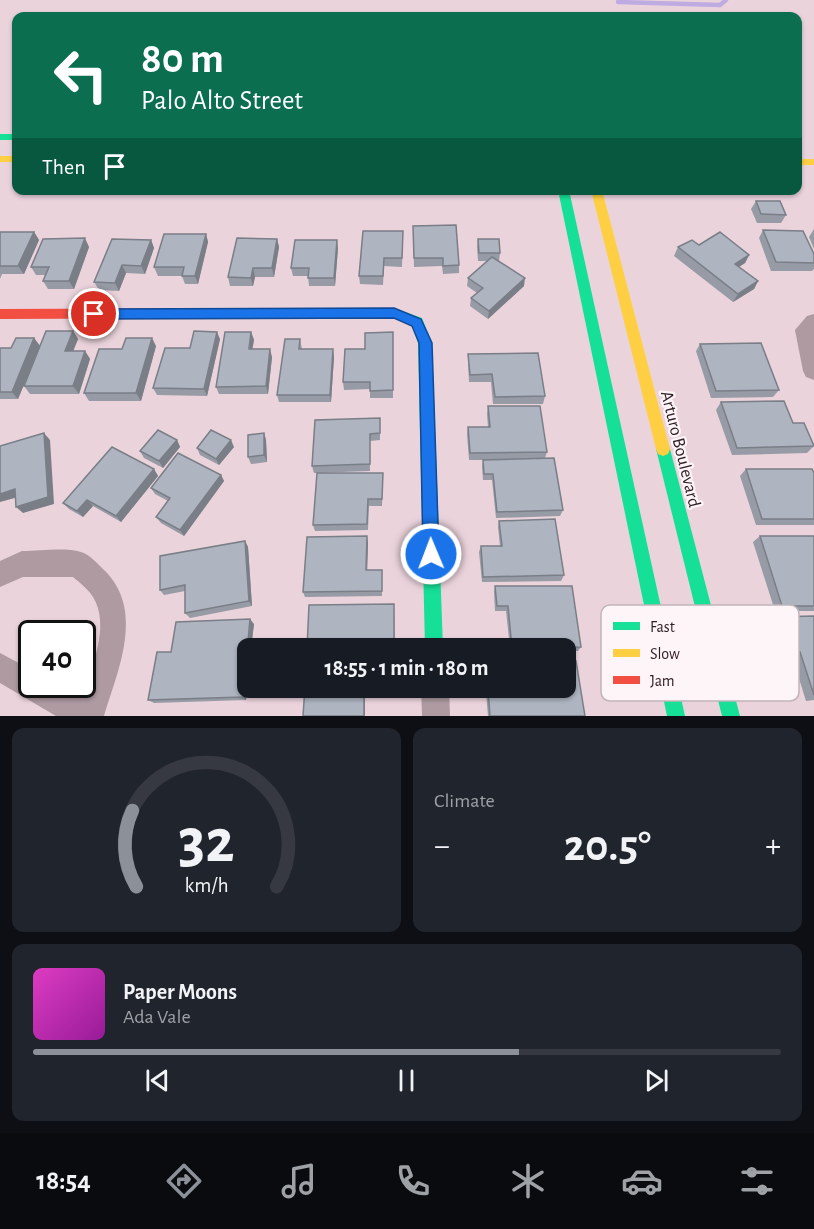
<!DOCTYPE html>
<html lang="en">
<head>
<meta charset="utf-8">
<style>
  :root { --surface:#171b24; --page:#20242c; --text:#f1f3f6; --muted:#9ea1a6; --line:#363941; --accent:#8c9099 }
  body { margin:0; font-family:"Alegreya Sans",sans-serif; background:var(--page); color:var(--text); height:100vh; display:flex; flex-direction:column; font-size:22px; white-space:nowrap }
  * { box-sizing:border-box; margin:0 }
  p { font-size:20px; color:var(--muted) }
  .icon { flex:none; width:33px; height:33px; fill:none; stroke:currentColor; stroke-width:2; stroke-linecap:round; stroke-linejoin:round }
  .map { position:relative; height:716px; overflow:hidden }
  .sheet { display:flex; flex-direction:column; gap:12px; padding:12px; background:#0d0f14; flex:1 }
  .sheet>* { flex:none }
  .top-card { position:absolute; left:12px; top:12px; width:790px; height:183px; border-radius:12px; box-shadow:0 2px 4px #0004; background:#0b6e4f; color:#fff; overflow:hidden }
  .speed { position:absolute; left:18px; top:620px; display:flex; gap:12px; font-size:30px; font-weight:700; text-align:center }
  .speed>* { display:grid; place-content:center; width:78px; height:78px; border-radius:50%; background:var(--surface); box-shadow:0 2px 4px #0004; line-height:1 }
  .speed .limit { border:3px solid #111; border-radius:9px; background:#fff; color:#111 }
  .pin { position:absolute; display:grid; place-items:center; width:51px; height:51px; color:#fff; margin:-26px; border:3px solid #fff; border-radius:50%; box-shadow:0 2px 6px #0007 }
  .me { position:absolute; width:66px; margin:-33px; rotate:359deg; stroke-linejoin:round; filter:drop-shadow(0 0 4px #0008) }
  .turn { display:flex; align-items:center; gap:21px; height:126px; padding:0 30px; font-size:27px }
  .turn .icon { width:78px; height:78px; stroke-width:2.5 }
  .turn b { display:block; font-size:42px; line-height:51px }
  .then { display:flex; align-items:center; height:57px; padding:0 30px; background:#0003; gap:12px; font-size:22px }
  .big { font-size:45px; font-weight:700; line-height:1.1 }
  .sheet .widget { flex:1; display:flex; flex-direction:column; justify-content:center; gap:9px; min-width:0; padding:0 21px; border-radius:12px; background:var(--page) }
  .sheet .dial { align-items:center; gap:0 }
  .dial svg { height:156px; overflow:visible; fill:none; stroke:var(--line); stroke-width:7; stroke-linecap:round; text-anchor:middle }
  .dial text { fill:var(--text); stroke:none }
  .song { display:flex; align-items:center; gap:18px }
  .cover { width:72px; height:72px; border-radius:9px; background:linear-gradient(135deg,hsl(310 70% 55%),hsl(300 70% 35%)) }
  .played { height:6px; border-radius:3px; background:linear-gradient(90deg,var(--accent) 65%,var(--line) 65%) }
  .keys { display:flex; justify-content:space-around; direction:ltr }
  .heat { display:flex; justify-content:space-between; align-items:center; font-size:33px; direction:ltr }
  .sheet .tiles { flex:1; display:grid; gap:12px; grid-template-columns:1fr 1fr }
  .widget:last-child { grid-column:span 2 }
  .trip { position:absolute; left:237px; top:638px; width:339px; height:60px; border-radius:12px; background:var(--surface); box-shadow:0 2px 4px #0004; font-weight:700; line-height:60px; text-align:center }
  .tabs { display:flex; height:96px; justify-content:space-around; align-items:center; background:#090b0e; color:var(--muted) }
  .tabs .icon { width:42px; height:42px }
  .tabs .active { color:var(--accent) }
  .tabs b { font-size:27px; color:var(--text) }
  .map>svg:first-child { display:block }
</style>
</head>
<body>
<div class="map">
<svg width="814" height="716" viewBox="0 0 814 716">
  <rect width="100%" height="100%" fill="#ebd3dc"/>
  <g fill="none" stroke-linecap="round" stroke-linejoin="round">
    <path stroke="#beabe1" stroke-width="4.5" d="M 618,2 L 720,5 L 726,0"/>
    <g fill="#af9aa2" fill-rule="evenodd">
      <path d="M 814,314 L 814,380 L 806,377 L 803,371 L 795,330 L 807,316 Z"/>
      <path d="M 22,551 C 40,551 65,547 81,552 C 90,555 97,563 103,569 C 146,609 118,670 104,716 L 56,716 L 0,683 L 0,653 L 32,670 L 32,684 L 56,684 L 81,698 C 91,670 111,626 93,597 C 88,589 80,583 73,577 L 23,577 L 0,587 L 0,561 Z"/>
      <path d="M 421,687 L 449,687 L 450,716 L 422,716 Z"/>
    </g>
    <g fill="#16e098" fill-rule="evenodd">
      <rect x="0" y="134" width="16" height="6"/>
      <path d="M 558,190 L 569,190 L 685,716 L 667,716 Z"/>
      <path d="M 251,308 L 394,308 L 422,318 L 432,343 L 443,648 L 425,648 L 418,343 L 412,325 L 393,318 L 251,318 L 245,313 Z"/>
      <path d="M 663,442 L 668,444 L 670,449 L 740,716 L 722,716 L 656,449 L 658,444 Z"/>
    </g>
    <g fill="#ffcf43" fill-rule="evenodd">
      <rect x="0" y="156" width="16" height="6"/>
      <rect x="798" y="159" width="16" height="6"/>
      <path d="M 591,190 L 602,190 L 670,449 L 668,454 L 663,456 L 658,454 L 656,449 Z"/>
    </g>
    <path fill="#f24e42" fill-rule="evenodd" d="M 251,308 L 257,313 L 251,318 L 0,319 L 0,309 Z"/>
  </g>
  <g fill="#969ba5">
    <path d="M 756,201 L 786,215 L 781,223 L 757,223 L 751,209 Z"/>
    <path d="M 814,229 L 814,249 L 809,237 Z"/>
    <path d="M 763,230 L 814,254 L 814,269 L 812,271 L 771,271 L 759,238 Z"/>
    <path d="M 403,231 L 402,267 L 384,266 L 383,285 L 360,284 L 359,276 Z"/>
    <path d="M 0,232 L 34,232 L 39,240 L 24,274 L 2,274 L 0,279 Z"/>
    <path d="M 206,234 L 208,242 L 198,284 L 185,284 L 182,276 L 158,276 L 154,267 Z"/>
    <path d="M 413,234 L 459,265 L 459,273 L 443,274 L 442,266 L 414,267 Z"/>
    <path d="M 277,239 L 279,247 L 274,277 L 255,277 L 253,286 L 230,286 L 228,277 Z"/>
    <path d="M 478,239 L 500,253 L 499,261 L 524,286 L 488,319 L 470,306 L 471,298 L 477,293 L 467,286 L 468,278 L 488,261 L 478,261 L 477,247 Z"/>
    <path d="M 151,240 L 154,248 L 145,274 L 126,273 L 119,291 L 99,290 L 94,282 Z"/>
    <path d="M 699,245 L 749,255 L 745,263 L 739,267 L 758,281 L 754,289 L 733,302 L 674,256 L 678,247 Z"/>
    <path d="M 89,247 L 74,289 L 48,289 L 43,281 L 45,275 L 36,275 L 31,267 Z"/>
    <path d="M 338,248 L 335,286 L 309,286 L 308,276 L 293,276 L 291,268 Z"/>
    <path d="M 73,331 L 78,339 L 73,351 L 85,351 L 90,359 L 79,394 L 30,394 L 24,386 Z"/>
    <path d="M 251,332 L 254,340 L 252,349 L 272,357 L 268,394 L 219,394 L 216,387 Z"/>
    <path d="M 393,332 L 393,398 L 370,398 L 370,389 L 344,390 L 343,382 L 365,349 Z"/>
    <path d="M 34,338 L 40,346 L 18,399 L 0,399 L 0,348 L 11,348 Z"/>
    <path d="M 220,339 L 207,396 L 157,395 L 153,388 L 190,348 Z"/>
    <path d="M 300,339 L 302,349 L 334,357 L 331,402 L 279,402 L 277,395 Z"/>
    <path d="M 700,344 L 779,390 L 773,397 L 711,398 L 696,351 Z"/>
    <path d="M 156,346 L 141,401 L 89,401 L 84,393 L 122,349 Z"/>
    <path d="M 468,354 L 545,396 L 543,404 L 493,404 L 491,382 L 469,382 L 468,362 Z"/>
    <path d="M 721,402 L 793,423 L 814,446 L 807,453 L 732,455 L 716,410 Z"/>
    <path d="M 488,406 L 547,452 L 545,458 L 563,510 L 560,516 L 496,518 L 492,480 L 483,480 L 482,466 L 483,460 L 469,460 L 467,434 L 468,427 L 488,427 L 487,414 Z"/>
    <path d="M 380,418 L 380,440 L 370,441 L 370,471 L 314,473 L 312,466 Z"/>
    <path d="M 264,433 L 266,440 L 267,462 L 251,464 L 248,457 Z"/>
    <path d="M 177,440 L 180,447 L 163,468 L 144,458 L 140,451 Z"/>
    <path d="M 234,447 L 219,465 L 200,455 L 197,448 Z"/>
    <path d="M 154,469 L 158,476 L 121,522 L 93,506 L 83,517 L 69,509 L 63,503 Z"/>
    <path d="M 746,469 L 814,473 L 814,525 L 756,525 L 740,476 Z"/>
    <path d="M 383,473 L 382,506 L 369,506 L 368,530 L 315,531 L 313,525 Z"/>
    <path d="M 221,475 L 224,481 L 184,536 L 161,523 L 156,517 L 168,501 L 155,494 L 151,488 Z"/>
    <path d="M 499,521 L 564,575 L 561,581 L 482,582 L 479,552 L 481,546 L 500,546 L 498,527 Z"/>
    <path d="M 760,536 L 814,536 L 814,611 L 775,611 L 753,542 Z"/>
    <path d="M 245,541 L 248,547 L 252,606 L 190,618 L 185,613 L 185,591 L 164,595 L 160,590 Z"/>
    <path d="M 368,542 L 367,570 L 382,576 L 382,596 L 305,597 L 303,592 Z"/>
    <path d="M 495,586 L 581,647 L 578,651 L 566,651 L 566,648 L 510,648 L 506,611 L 495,611 L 494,592 Z"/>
    <path d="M 394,604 L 395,645 L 368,646 L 368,648 L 307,648 Z"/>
    <path d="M 814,616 L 814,700 L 806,701 L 792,656 L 776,656 L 765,621 L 772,617 Z"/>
    <path d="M 254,624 L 251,648 L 248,648 L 248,687 L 246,700 L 154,703 L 148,700 L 171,652 Z"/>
    <path d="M 513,687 L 566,687 L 585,716 L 488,716 L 486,693 L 488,690 L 513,689 Z"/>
  </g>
  <g fill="#7a7e86">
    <path d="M 34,232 L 39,240 L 24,274 L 18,266 Z"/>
    <path d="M 206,234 L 208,242 L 198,284 L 195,276 Z"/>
    <path d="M 85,238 L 89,247 L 74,289 L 69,281 Z"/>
    <path d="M 277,239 L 279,247 L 274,277 L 272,268 Z"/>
    <path d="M 151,240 L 154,248 L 145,274 L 141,266 Z"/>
    <path d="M 337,240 L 338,248 L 335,286 L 334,278 Z"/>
    <path d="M 749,255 L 745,263 L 731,272 L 735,264 Z"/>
    <path d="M 122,265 L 126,273 L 119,291 L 115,283 Z"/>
    <path d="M 253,268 L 255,277 L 253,286 L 251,278 Z"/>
    <path d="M 525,278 L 524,286 L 488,319 L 489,311 Z"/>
    <path d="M 758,281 L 754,289 L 733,302 L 738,294 Z"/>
    <path d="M 73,331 L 78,339 L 70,359 L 65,351 Z"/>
    <path d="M 217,332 L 220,339 L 207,396 L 204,389 Z"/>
    <path d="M 251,332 L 254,340 L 251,357 L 249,349 Z"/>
    <path d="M 34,338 L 40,346 L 18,399 L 12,392 Z"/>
    <path d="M 152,338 L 156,346 L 141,401 L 136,393 Z"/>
    <path d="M 270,349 L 272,357 L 268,394 L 266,386 Z"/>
    <path d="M 333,349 L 334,357 L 331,402 L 330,395 Z"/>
    <path d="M 85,351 L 90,359 L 79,394 L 73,386 Z"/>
    <path d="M 44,433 L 50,440 L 54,504 L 23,513 L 16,507 Z"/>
    <path d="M 264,433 L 266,440 L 267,462 L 264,455 Z"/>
    <path d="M 177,440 L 180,447 L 163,468 L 159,461 Z"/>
    <path d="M 231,440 L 234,447 L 219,465 L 216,459 Z"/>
    <path d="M 154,469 L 158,476 L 121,522 L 116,516 Z"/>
    <path d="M 221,475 L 224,481 L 184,536 L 180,530 Z"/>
    <path d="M 15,489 L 22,496 L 0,502 L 0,494 Z"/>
    <path d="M 87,500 L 93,506 L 83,517 L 77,511 Z"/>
    <path d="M 367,536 L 368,542 L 367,576 L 366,570 Z"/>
    <path d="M 245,541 L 248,547 L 252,606 L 249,601 Z"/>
    <path d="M 250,619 L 254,624 L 251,648 L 248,648 Z"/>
    <path d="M 248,651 L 248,687 L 246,700 L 243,697 Z"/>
    <rect x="364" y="687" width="1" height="29"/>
  </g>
  <g fill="#aeb4c0" stroke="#7a7e86" stroke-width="1.5">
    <path d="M 756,201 L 780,201 L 786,215 L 761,214 Z"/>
    <path d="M 456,225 L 459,265 L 443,266 L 443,258 L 414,258 L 413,226 Z"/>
    <path d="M 763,230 L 803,231 L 814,254 L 814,263 L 776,262 Z"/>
    <path d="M 363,231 L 403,231 L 402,258 L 384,258 L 383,276 L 359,276 Z"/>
    <path d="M 0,232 L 34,232 L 18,266 L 0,266 Z"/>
    <path d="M 720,232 L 749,255 L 735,264 L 758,281 L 738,294 L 678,247 L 692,240 L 699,245 Z"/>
    <path d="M 164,234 L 206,234 L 195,276 L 182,276 L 184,267 L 154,267 Z"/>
    <path d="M 85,238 L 69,281 L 43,281 L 49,267 L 31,267 L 43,239 Z"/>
    <path d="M 237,238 L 277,239 L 272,268 L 253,268 L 251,278 L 228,277 Z"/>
    <path d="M 112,239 L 151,240 L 141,266 L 122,265 L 115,283 L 94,282 Z"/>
    <path d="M 478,239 L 499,239 L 500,253 L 479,253 Z"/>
    <path d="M 295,240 L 337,240 L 334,278 L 308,278 L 309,268 L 291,268 Z"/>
    <path d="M 492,257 L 525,278 L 489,311 L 471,298 L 483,288 L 468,278 Z"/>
    <path d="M 46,331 L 73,331 L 65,351 L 85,351 L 73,386 L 24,386 Z"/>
    <path d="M 194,331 L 217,332 L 204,389 L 153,388 L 165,348 L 190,348 Z"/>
    <path d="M 225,332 L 251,332 L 249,349 L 270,349 L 266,386 L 216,387 Z"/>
    <path d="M 393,332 L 393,390 L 370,391 L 370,382 L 343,382 L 345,349 L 365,349 L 365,333 Z"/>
    <path d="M 16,338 L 34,338 L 12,392 L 0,392 L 0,348 L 11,348 Z"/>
    <path d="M 126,338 L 152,338 L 136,393 L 84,393 L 99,349 L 122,349 Z"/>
    <path d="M 285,339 L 300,339 L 299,349 L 333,349 L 330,395 L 277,395 Z"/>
    <path d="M 761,343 L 779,390 L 716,391 L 700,344 Z"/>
    <path d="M 538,353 L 545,396 L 495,397 L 492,374 L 470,375 L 468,354 Z"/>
    <path d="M 784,401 L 793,423 L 804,423 L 814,446 L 737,448 L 721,402 Z"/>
    <path d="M 488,406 L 540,406 L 547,452 L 470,453 L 468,427 L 490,427 Z"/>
    <path d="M 380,418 L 380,433 L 370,434 L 370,464 L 312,466 L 315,420 Z"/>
    <path d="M 158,430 L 177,440 L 159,461 L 140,451 Z"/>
    <path d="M 211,430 L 231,440 L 216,459 L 197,448 Z"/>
    <path d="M 44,433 L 48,497 L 16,507 L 15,489 L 0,494 L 0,446 Z"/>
    <path d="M 264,433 L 264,455 L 248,457 L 248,435 Z"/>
    <path d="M 112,447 L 154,469 L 116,516 L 87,500 L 77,511 L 63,503 Z"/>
    <path d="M 178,453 L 221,475 L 180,530 L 156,517 L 170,498 L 151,488 Z"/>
    <path d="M 554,458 L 563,510 L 497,512 L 493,474 L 484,474 L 483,460 Z"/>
    <path d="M 746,469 L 812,469 L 814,473 L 814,519 L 762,519 Z"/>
    <path d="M 317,473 L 383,473 L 382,499 L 368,499 L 367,524 L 313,525 Z"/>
    <path d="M 555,519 L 564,575 L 483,577 L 481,546 L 502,546 L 499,521 Z"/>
    <path d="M 367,536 L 366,570 L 382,570 L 382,591 L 303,592 L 307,537 Z"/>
    <path d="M 760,536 L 814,536 L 814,606 L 782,606 Z"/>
    <path d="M 245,541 L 249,601 L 185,613 L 185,585 L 160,590 L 160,556 Z"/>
    <path d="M 495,586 L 572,586 L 581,647 L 512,648 L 508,606 L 497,606 Z"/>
    <path d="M 394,604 L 394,641 L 368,641 L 368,648 L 307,648 L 309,605 Z"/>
    <path d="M 814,616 L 814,695 L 800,652 L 783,652 L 772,617 Z"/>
    <path d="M 250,619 L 243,697 L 148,700 L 157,652 L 171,652 L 176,622 Z"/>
    <path d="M 566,661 L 576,661 L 585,716 L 490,716 L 488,690 L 516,689 L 515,687 L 566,687 Z"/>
    <path d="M 305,687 L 364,687 L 364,716 L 303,716 Z"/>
  </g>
  <path fill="#1a73e8" stroke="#114b97" stroke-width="1.5" d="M 394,308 L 421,319 L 432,343 L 439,554 L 437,560 L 431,562 L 425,560 L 423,554 L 419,343 L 412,326 L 394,318 L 94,319 L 88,314 L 94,309 Z"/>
  <g text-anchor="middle" stroke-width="4.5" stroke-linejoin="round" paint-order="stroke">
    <g font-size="18" fill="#312027" stroke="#fef5f8">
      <text transform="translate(681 449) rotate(76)" y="6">Arturo Boulevard</text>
    </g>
  </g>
  <rect x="601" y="605" width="198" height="96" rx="9" fill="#fef5f8" stroke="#c0b5b9" stroke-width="1.5"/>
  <rect x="613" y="622" width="27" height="8" fill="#16e098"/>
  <rect x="613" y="649" width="27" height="8" fill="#ffcf43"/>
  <rect x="613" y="676" width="27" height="8" fill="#f24e42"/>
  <g font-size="16" fill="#312027">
    <text x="650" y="632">Fast</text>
    <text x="650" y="659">Slow</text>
    <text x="650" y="686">Jam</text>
  </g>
</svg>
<div class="speed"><div class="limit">40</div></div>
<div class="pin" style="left:94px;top:314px;background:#d93025"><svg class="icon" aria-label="arrive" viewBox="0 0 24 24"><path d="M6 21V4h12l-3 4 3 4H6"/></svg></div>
<svg class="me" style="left:431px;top:554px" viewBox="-20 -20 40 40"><circle r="17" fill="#1a73e8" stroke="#fff" stroke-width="3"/><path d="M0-11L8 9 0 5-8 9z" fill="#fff"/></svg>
<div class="trip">18:55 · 1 min · 180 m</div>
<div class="top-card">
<div class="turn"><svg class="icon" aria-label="left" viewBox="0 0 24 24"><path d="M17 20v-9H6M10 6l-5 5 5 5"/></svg><div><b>80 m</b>Palo Alto Street</div></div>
<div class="then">Then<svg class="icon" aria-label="arrive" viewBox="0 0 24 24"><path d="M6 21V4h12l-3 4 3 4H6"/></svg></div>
</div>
</div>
<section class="sheet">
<div class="tiles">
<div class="widget dial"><svg viewBox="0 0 100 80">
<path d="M14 69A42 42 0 1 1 86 69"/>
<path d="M14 69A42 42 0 0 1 12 30" stroke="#8c9099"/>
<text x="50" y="56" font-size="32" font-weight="700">32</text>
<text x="50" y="72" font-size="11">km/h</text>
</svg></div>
<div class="widget"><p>Climate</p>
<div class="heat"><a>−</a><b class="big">20.5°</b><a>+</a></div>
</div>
<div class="widget">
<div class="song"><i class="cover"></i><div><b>Paper Moons</b><p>Ada Vale</p></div></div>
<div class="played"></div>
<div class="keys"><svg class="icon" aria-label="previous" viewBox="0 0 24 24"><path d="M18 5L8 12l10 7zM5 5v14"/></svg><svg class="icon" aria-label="pause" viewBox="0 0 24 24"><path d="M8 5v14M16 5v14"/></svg><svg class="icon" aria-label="next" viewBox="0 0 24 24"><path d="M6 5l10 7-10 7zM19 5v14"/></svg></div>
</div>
</div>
</section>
<nav class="tabs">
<b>18:54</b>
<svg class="icon active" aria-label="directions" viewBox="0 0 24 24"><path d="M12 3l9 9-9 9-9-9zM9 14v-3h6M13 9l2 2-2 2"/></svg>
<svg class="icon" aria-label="music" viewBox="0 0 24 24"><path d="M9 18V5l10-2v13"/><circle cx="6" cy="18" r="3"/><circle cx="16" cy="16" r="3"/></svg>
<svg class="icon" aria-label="phone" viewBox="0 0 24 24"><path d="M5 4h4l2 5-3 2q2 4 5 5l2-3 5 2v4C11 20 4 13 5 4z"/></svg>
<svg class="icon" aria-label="climate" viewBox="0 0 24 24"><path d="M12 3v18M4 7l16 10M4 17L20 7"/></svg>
<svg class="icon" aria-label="car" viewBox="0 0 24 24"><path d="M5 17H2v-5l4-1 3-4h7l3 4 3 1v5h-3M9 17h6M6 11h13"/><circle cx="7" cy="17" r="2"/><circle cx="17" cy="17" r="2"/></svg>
<svg class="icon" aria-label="filters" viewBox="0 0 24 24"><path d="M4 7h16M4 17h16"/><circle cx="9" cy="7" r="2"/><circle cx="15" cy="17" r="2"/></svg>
</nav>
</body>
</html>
